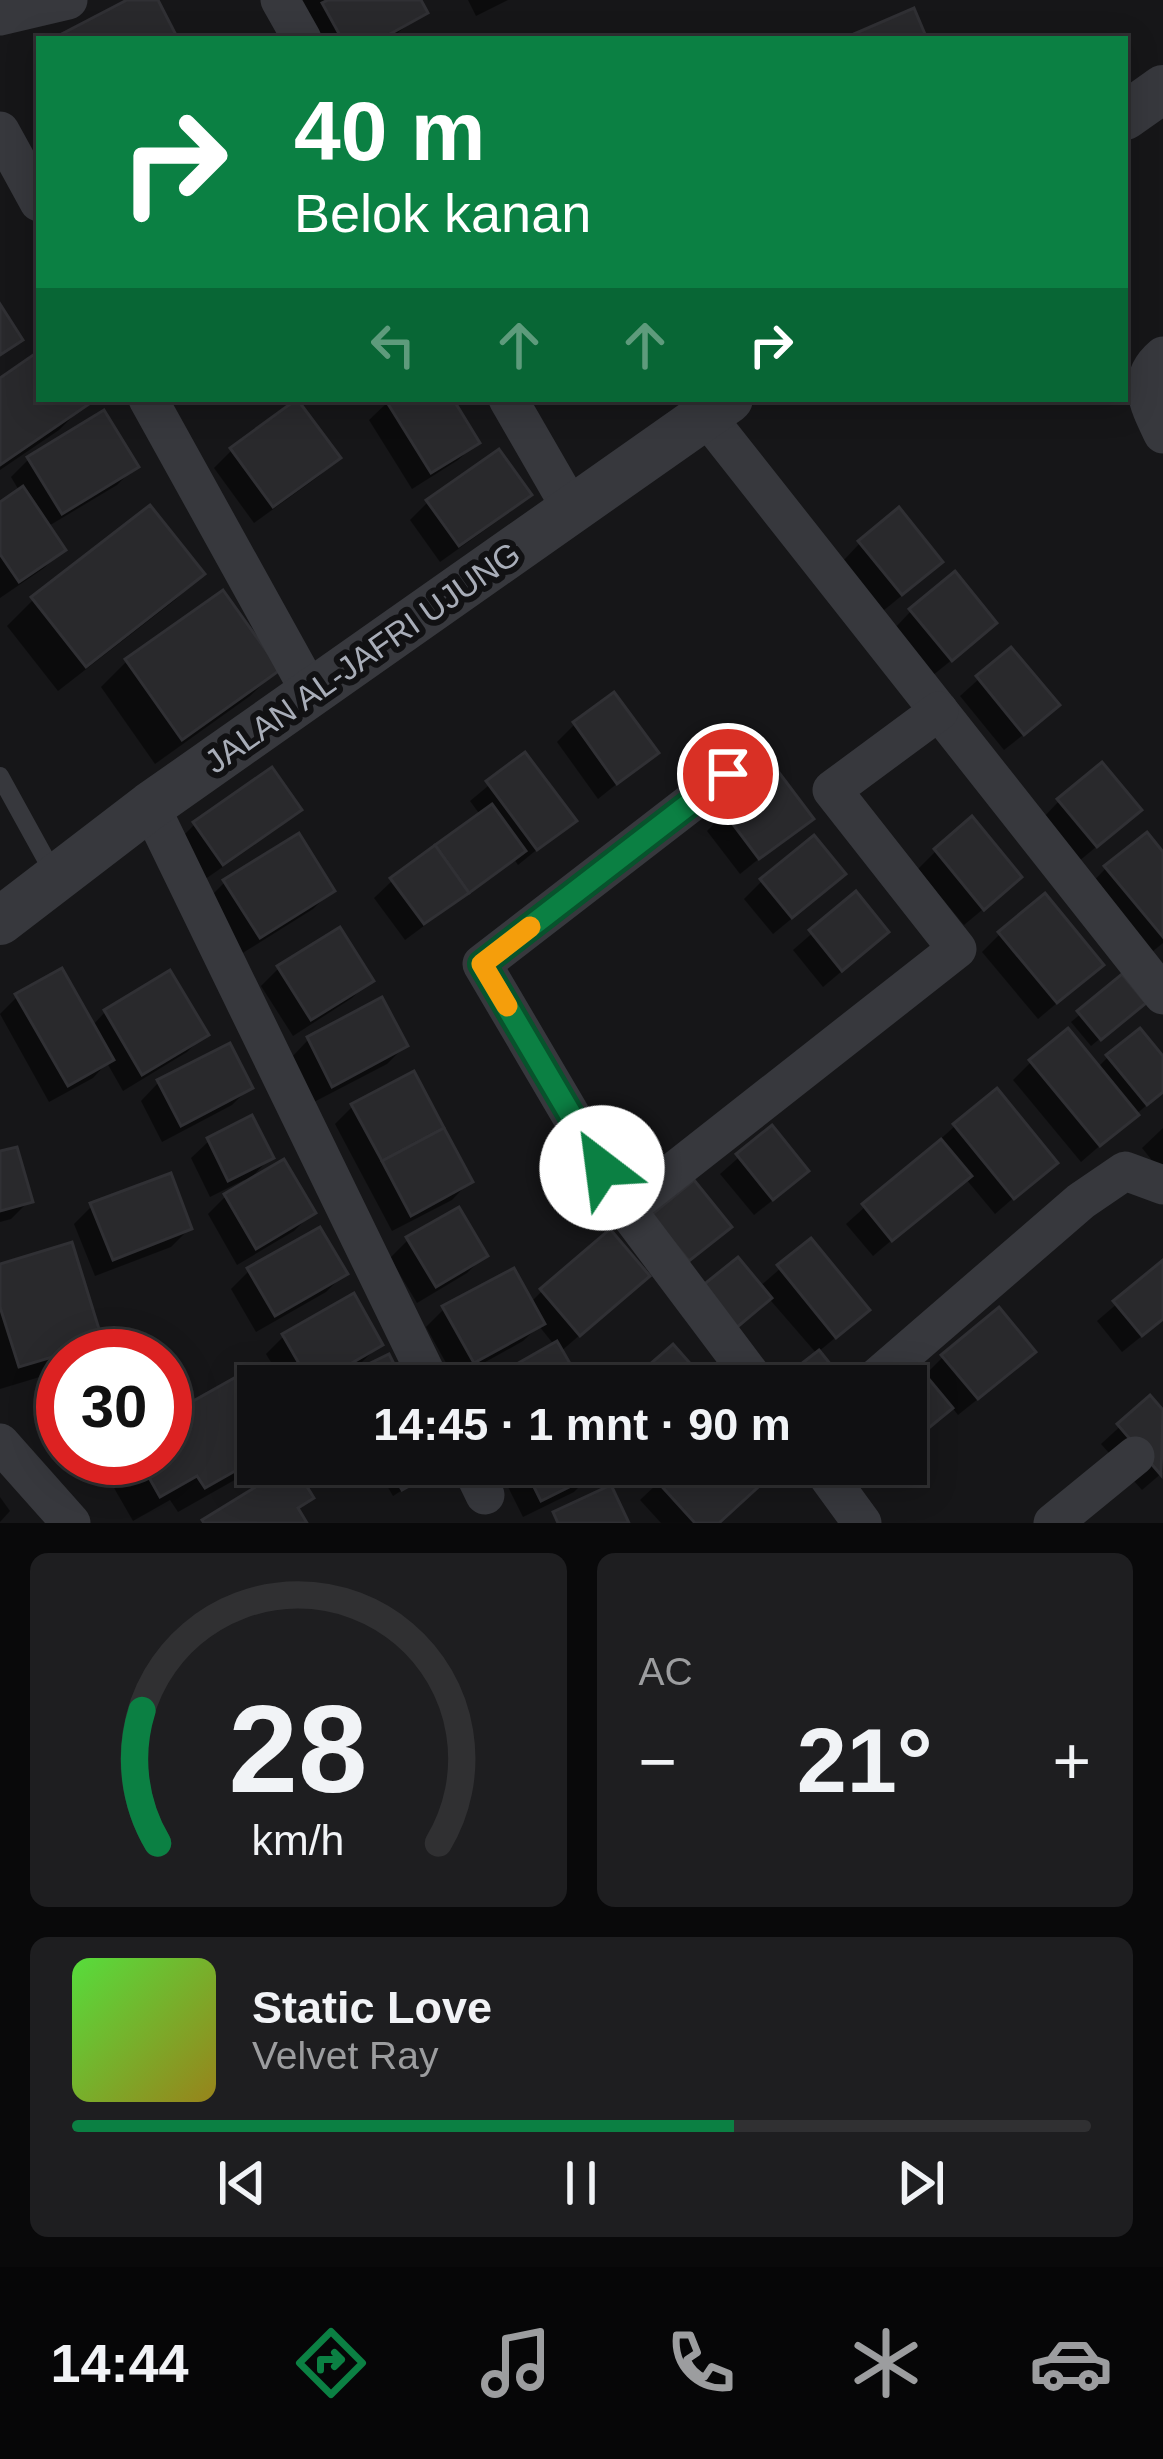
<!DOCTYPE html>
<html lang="id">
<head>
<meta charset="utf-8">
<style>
  :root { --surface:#101012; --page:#1e1e20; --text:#f1f3f6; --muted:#9c9d9f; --line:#303032; --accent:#0b8043 }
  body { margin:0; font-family:Arial,sans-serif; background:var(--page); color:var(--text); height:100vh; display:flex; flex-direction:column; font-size:45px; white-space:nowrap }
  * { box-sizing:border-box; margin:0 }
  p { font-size:39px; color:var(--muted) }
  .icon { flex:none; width:66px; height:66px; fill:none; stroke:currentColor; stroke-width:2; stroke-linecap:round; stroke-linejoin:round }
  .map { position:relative; height:1523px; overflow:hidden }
  .details { display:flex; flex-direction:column; gap:30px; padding:30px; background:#09090a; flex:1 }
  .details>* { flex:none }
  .guide { position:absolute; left:36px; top:36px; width:1092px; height:366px; border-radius:0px; box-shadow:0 6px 30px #0003,0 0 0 3px var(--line); background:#0b8043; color:#fff; overflow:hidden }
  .speed { position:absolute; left:36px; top:1329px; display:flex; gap:24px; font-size:60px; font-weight:700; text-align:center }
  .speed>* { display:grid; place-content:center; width:156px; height:156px; border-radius:50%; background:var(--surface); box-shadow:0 6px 30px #0003,0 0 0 3px var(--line); line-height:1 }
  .speed .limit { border:18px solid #d22; background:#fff; color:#111 }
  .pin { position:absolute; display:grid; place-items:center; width:102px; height:102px; color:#fff; margin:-51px; border:6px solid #fff; border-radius:50%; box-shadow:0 3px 12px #0007 }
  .me { position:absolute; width:132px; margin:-66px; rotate:330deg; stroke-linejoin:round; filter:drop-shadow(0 0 9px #0008) }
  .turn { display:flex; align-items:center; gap:42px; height:252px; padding:0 60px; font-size:54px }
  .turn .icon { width:156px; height:156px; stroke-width:2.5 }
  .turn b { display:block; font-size:84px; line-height:102px }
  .lanes { display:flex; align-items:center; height:114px; padding:0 60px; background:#0003; justify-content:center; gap:60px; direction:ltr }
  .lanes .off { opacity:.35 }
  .big { font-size:90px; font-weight:600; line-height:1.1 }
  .details .tile { flex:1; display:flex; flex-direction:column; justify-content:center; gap:18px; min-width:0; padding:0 42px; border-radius:18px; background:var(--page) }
  .details .dial { align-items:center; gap:0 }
  .dial svg { height:312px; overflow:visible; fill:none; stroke:var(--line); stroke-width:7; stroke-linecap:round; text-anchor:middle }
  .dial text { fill:var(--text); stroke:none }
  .song { display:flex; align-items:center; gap:36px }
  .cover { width:144px; height:144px; border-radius:18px; background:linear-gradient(135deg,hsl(110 70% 55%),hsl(50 70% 35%)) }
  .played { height:12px; border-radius:6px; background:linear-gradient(90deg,var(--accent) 65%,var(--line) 65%) }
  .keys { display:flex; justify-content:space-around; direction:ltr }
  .heat { display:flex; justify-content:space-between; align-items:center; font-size:66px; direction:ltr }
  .details .tiles { flex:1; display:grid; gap:30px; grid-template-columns:1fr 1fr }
  .tile:last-child { grid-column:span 2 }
  .trip { position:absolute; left:237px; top:1365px; width:690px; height:120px; border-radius:0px; background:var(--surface); box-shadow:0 6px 30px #0003,0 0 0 3px var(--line); font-weight:600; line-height:120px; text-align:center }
  .dock { display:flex; height:192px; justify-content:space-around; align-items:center; background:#060607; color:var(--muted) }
  .dock .icon { width:84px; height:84px }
  .dock .active { color:var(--accent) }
  .dock b { font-size:54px; color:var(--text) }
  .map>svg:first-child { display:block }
</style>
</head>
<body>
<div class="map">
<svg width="1163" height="1523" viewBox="0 0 1163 1523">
  <rect width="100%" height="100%" fill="#161618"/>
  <g fill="#0007">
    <path d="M 293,0 L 417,0 L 424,12 L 390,39 L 314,39 Z"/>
    <path d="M 468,0 L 508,0 L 476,16 Z"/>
    <path d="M 39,355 L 39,399 L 82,399 L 85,404 L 59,430 L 0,470 L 0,381 Z"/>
    <path d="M 391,399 L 449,399 L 476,443 L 458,460 L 412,489 L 369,420 Z"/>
    <path d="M 232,450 L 337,458 L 319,476 L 254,523 L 214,468 Z"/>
    <path d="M 498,453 L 528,494 L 510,512 L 440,562 L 410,520 L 428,502 Z"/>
    <path d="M 29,459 L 135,467 L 117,485 L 47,527 L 62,550 L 44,568 L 0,598 L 0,505 L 20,492 L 11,477 Z"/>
    <path d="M 150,509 L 201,574 L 175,600 L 58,691 L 7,626 L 33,600 Z"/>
    <path d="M 860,543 L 922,579 L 883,611 L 843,561 Z"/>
    <path d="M 911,611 L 975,641 L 932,676 L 894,629 Z"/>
    <path d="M 1010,651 L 1038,723 L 1004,750 L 960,696 Z"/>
    <path d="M 127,661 L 277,670 L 250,696 L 155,764 L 101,687 Z"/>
    <path d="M 575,724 L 655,753 L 598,799 L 557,742 Z"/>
    <path d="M 524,756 L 573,820 L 518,865 L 514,859 L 405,940 L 374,898 L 392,881 L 481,816 L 470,801 Z"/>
    <path d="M 271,771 L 298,809 L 280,827 L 204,880 L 177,842 L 195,824 Z"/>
    <path d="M 1059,801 L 1120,827 L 1078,862 L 1042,819 Z"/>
    <path d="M 725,813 L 810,818 L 740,874 L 707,831 Z"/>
    <path d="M 936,851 L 1000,895 L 964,925 L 918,869 Z"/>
    <path d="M 1163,857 L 1163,943 L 1147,956 L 1089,886 L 1106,868 Z"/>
    <path d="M 762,881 L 824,892 L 773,934 L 744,899 Z"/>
    <path d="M 225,882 L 331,891 L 313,909 L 241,954 L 207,900 Z"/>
    <path d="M 855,896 L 867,950 L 823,987 L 793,950 Z"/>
    <path d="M 1000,934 L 1082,982 L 1038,1019 L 982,952 Z"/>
    <path d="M 279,968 L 370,980 L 352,998 L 293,1036 L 261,986 Z"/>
    <path d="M 169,974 L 205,1034 L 187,1052 L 123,1091 L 107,1063 L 93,1078 L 49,1102 L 0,1014 L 17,997 L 92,1026 L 105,1012 Z"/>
    <path d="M 1122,979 L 1133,1011 L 1091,1046 L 1071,1022 Z"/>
    <path d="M 380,1001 L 405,1046 L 387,1064 L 314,1102 L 291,1058 L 308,1040 Z"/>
    <path d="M 1108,1057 L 1163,1061 L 1163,1091 L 1081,1162 L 1013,1080 L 1031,1062 L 1097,1068 Z"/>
    <path d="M 158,1083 L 250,1087 L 232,1105 L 162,1142 L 141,1101 Z"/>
    <path d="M 353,1106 L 469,1182 L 452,1200 L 392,1231 L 335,1124 Z"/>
    <path d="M 955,1126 L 1054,1163 L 995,1214 L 965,1178 L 873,1256 L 846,1224 Z"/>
    <path d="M 1163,1128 L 1163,1174 L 1142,1148 Z"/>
    <path d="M 771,1129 L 788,1188 L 754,1215 L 720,1174 Z"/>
    <path d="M 209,1141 L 270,1158 L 247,1182 L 312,1213 L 294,1231 L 237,1265 L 208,1214 L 226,1196 L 246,1184 L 244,1180 L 210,1197 L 191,1158 Z"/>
    <path d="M 0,1154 L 29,1201 L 11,1219 L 0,1222 Z"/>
    <path d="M 92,1206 L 189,1229 L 171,1247 L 95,1276 L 74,1224 Z"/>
    <path d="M 408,1240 L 485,1255 L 467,1273 L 417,1303 L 390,1258 Z"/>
    <path d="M 811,1242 L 848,1327 L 817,1353 L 843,1386 L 778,1386 L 817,1354 L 759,1287 Z"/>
    <path d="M 1163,1264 L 1163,1319 L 1122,1352 L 1097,1321 Z"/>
    <path d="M 0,1267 L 99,1341 L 85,1356 L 63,1356 L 63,1370 L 0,1389 Z"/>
    <path d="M 249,1271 L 344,1274 L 326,1292 L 256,1332 L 231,1289 Z"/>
    <path d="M 542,1291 L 628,1294 L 560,1352 L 579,1386 L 486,1386 L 555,1346 L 539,1326 L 523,1341 L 455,1379 L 426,1327 L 444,1309 L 530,1303 Z"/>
    <path d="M 284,1336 L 379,1345 L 361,1363 L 321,1386 L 285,1386 L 266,1354 Z"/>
    <path d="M 943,1357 L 1014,1370 L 958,1415 L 951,1406 L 906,1446 L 906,1386 L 899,1386 L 923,1377 Z"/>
    <path d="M 1150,1399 L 1163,1414 L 1163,1472 L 1142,1490 L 1101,1444 Z"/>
    <path d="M 165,1420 L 258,1421 L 258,1462 L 247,1473 L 178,1512 L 170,1500 L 133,1521 L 102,1467 L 112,1458 L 165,1458 Z"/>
    <path d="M 374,1464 L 435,1464 L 437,1468 L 393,1496 Z"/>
    <path d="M 537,1464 L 587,1464 L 592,1474 L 574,1492 L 523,1517 L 508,1487 Z"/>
    <path d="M 678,1464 L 771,1464 L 717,1523 L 661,1523 L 640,1500 Z"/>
    <path d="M 0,1497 L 10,1511 L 0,1522 Z"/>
  </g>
  <g fill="#29292c" stroke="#303034" stroke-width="3">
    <path d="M 127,0 L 158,0 L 178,39 L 52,39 Z"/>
    <path d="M 328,0 L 421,0 L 428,13 L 381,39 L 342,39 L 322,3 Z"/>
    <path d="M 914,8 L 927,39 L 850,39 L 849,36 Z"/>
    <path d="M 0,304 L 23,340 L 0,355 Z"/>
    <path d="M 39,351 L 39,399 L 85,399 L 89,404 L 0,465 L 0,378 Z"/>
    <path d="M 297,399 L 341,458 L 273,507 L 230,448 Z"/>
    <path d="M 385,399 L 453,399 L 480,443 L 431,473 Z"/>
    <path d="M 104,410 L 139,467 L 62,514 L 27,457 Z"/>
    <path d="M 499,449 L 532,495 L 459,546 L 426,500 Z"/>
    <path d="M 23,486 L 66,550 L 19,582 L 0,554 L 0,502 Z"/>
    <path d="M 150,505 L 205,574 L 86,667 L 31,597 Z"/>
    <path d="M 899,507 L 943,562 L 902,595 L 858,541 Z"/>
    <path d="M 955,571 L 997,623 L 952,661 L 909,609 Z"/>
    <path d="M 223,590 L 280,670 L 182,740 L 125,659 Z"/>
    <path d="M 1011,647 L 1060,705 L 1024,735 L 976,676 Z"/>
    <path d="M 614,692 L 659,753 L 617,784 L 573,722 Z"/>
    <path d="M 525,752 L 577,821 L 537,850 L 486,781 Z"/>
    <path d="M 1102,762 L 1142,810 L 1097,847 L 1057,799 Z"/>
    <path d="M 272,767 L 302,810 L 223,865 L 193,822 Z"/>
    <path d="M 777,770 L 814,819 L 759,859 L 723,811 Z"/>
    <path d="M 492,804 L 526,851 L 469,893 L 435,845 Z"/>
    <path d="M 972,816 L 1022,877 L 984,910 L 934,849 Z"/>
    <path d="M 1147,832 L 1163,852 L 1163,937 L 1104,866 Z"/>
    <path d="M 299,833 L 335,891 L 260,938 L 223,880 Z"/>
    <path d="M 814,835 L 846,874 L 792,918 L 760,879 Z"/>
    <path d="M 435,845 L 469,893 L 424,924 L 390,878 Z"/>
    <path d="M 856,891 L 889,932 L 842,971 L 809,930 Z"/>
    <path d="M 1045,893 L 1104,965 L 1057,1003 L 998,932 Z"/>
    <path d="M 340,927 L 374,981 L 311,1020 L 277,966 Z"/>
    <path d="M 62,968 L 114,1060 L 68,1086 L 15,994 Z"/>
    <path d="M 170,970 L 209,1035 L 142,1075 L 104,1010 Z"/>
    <path d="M 1122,974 L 1146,1003 L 1101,1040 L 1077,1011 Z"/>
    <path d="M 382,997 L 408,1046 L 332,1087 L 307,1037 Z"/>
    <path d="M 1068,1028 L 1139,1115 L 1100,1146 L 1029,1060 Z"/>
    <path d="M 1140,1028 L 1163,1056 L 1163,1092 L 1147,1105 L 1106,1055 Z"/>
    <path d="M 230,1043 L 253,1088 L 181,1126 L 157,1080 Z"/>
    <path d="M 414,1071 L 444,1128 L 382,1161 L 351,1104 Z"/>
    <path d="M 997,1088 L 1058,1163 L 1014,1199 L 953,1124 Z"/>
    <path d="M 252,1115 L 274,1158 L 228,1181 L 207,1138 Z"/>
    <path d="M 772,1125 L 809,1171 L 773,1200 L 736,1154 Z"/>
    <path d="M 444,1128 L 473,1182 L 411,1216 L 382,1161 Z"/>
    <path d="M 941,1139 L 972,1176 L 892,1241 L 862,1204 Z"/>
    <path d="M 17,1147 L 33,1202 L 0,1211 L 0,1151 Z"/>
    <path d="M 284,1159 L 316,1213 L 256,1249 L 224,1194 Z"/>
    <path d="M 171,1173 L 192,1229 L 113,1260 L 90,1203 Z"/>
    <path d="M 694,1180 L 732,1227 L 689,1261 L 651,1215 Z"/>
    <path d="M 459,1207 L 488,1256 L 436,1287 L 406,1237 Z"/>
    <path d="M 320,1227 L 348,1274 L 275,1316 L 247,1268 Z"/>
    <path d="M 610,1229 L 650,1276 L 580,1336 L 540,1289 Z"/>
    <path d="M 811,1238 L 870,1310 L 836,1338 L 777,1265 Z"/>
    <path d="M 72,1242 L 103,1342 L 19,1367 L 0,1307 L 0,1264 Z"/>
    <path d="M 738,1257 L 772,1298 L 736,1328 L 702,1286 Z"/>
    <path d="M 1163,1260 L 1163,1319 L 1142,1336 L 1113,1301 Z"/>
    <path d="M 514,1268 L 545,1324 L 474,1363 L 442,1306 Z"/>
    <path d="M 354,1293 L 383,1345 L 312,1386 L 282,1334 Z"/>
    <path d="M 999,1307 L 1036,1352 L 978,1399 L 941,1355 Z"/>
    <path d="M 557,1341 L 583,1386 L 489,1386 L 487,1381 Z"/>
    <path d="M 673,1344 L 710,1386 L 625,1386 Z"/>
    <path d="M 819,1350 L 848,1386 L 775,1386 L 774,1385 Z"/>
    <path d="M 389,1354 L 405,1386 L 339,1386 L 336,1380 Z"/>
    <path d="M 918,1366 L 953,1408 L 919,1436 L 906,1420 L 906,1386 L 894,1386 Z"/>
    <path d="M 236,1377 L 258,1415 L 258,1458 L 205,1488 L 197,1476 L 160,1497 L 138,1458 L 165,1458 L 165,1417 Z"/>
    <path d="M 1150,1395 L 1163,1410 L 1161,1475 L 1117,1424 Z"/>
    <path d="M 293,1464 L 314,1498 L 298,1508 L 307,1523 L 204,1523 L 202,1520 Z"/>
    <path d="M 387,1464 L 438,1464 L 441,1468 L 402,1490 Z"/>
    <path d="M 530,1464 L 590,1464 L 595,1474 L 541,1501 L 524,1467 Z"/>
    <path d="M 674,1464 L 775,1464 L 779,1468 L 719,1523 L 695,1523 L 656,1480 Z"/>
    <path d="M 611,1485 L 629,1523 L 558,1523 L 553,1512 Z"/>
  </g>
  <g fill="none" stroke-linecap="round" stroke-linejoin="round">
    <path stroke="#37383d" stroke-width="18" d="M 0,776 L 54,874"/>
    <g stroke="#37383d" stroke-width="39">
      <path d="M 280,0 L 302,39"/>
      <path d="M 0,16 L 68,0"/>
      <path d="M 0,131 L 39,202"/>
      <path d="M 1163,356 C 1135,380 1149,405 1163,434"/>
      <path d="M 148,399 L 312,695"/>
      <path d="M 508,399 L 572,510"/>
      <path d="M 706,416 L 1163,995"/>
      <path d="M 728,774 L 482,964 L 626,1209 L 759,1386"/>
      <path d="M 150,806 L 432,1386"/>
      <path d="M 626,1209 L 957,949 L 832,790 L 939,711"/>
      <path d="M 867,1386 L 1081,1201 L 1125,1171 L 1163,1185"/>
      <path d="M 0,1443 L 71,1523"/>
      <path d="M 470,1464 L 485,1495"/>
      <path d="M 819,1464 L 862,1523"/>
      <path d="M 1053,1523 L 1135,1456"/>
    </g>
    <g stroke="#37383d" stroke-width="48">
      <path d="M 1125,116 L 1163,89"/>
      <path d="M 0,921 L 150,806 L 729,399"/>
    </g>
  </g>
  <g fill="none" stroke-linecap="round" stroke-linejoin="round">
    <defs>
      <path id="route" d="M 602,1168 L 482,964 L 728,774"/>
    </defs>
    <use href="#route" stroke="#07532c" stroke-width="30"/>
    <use href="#route" stroke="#0b8043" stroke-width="21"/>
    <path stroke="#f59e0b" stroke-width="21" d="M 507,1006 L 482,964 L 530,927"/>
  </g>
  <g text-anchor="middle" stroke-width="12" stroke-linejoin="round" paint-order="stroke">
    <g font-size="33" fill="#a8adb8" stroke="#111113">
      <text transform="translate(362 657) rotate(-35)" y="12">JALAN AL-JAFRI UJUNG</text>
    </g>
  </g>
</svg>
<div class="speed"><div class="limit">30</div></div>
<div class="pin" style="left:728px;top:774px;background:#d93025"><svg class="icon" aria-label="arrive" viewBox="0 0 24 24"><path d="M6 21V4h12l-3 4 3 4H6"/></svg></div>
<svg class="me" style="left:602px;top:1168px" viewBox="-20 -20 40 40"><circle r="19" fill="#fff"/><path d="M0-13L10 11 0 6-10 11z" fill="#0b8043"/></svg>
<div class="trip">14:45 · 1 mnt · 90 m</div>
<div class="guide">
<div class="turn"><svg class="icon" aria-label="right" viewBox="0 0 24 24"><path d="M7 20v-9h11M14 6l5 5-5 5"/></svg><div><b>40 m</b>Belok kanan</div></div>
<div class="lanes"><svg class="icon off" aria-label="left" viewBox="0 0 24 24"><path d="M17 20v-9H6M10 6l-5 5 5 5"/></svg><svg class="icon off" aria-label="ahead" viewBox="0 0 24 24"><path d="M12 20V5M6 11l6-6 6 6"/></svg><svg class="icon off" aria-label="ahead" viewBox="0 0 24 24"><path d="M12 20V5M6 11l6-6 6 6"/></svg><svg class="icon" aria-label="right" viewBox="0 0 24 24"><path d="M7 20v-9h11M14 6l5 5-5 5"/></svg></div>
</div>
</div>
<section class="details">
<div class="tiles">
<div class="tile dial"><svg viewBox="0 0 100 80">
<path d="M14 69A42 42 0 1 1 86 69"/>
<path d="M14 69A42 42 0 0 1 10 35" stroke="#0b8043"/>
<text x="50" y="56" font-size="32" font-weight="700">28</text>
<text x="50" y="72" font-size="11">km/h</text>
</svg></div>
<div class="tile"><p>AC</p>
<div class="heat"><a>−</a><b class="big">21°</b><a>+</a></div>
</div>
<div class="tile">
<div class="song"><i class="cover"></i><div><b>Static Love</b><p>Velvet Ray</p></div></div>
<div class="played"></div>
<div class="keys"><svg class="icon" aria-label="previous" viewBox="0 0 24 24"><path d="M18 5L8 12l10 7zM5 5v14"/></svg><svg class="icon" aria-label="pause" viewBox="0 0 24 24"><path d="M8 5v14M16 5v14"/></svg><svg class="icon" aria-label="next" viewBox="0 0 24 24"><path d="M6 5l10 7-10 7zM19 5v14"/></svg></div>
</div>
</div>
</section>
<nav class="dock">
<b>14:44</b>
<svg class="icon active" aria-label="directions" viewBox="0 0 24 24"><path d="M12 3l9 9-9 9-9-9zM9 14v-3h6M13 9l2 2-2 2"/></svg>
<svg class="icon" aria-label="music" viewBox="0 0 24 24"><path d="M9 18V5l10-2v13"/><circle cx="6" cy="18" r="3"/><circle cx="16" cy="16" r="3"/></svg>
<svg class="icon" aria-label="phone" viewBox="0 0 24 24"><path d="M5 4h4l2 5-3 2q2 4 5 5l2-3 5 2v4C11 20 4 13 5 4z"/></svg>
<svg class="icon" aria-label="climate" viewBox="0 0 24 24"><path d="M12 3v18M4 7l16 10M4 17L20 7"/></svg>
<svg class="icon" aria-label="car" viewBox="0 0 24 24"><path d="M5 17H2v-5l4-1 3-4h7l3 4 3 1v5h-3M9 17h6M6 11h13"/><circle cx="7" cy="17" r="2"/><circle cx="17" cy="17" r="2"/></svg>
</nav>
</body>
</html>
